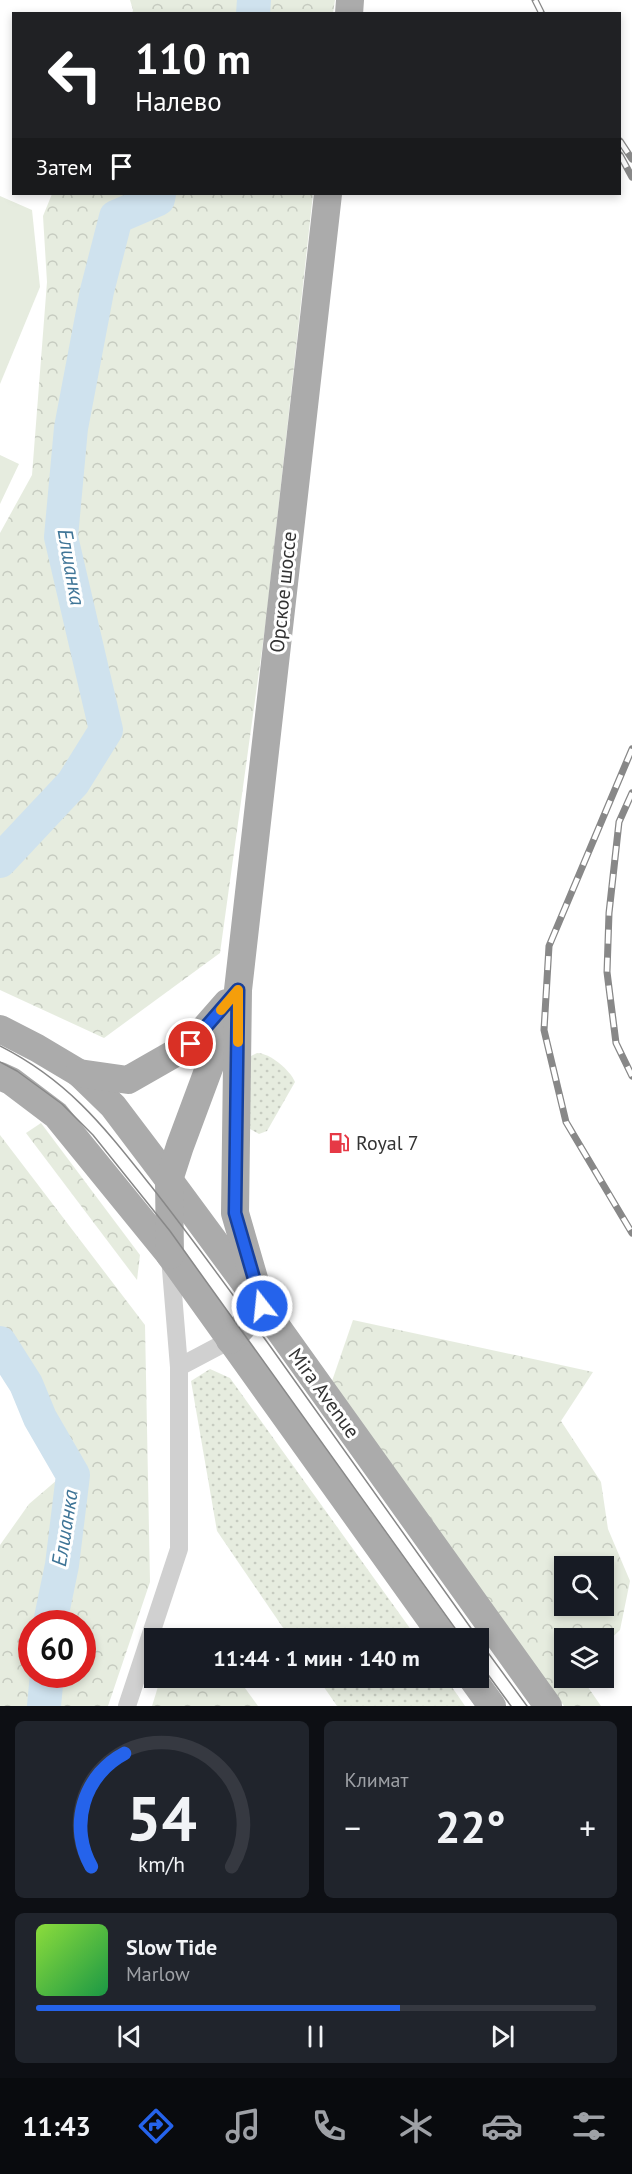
<!DOCTYPE html>
<html lang="ru">
<head>
<meta charset="utf-8">
<style>
  :root { --surface:#171b24; --page:#20242c; --text:#f1f3f6; --muted:#9ea1a6; --line:#363941; --accent:#2563eb }
  body { margin:0; font-family:"PT Sans",sans-serif; background:var(--page); color:var(--text); height:100vh; display:flex; flex-direction:column; font-size:22px; white-space:nowrap }
  * { box-sizing:border-box; margin:0 }
  p { font-size:20px; color:var(--muted) }
  .icon { flex:none; width:33px; height:33px; fill:none; stroke:currentColor; stroke-width:2; stroke-linecap:round; stroke-linejoin:round }
  .map { position:relative; height:1706px; overflow:hidden }
  .drawer { display:flex; flex-direction:column; gap:15px; padding:15px; background:#0d0f14; flex:1 }
  .drawer>* { flex:none }
  .guide { position:absolute; left:12px; top:12px; width:609px; height:183px; border-radius:0px; box-shadow:0 3px 9px #0003; background:#202124; color:#fff; overflow:hidden }
  .fabs { position:absolute; left:554px; top:1556px; display:grid; gap:12px }
  .fabs a { display:grid; place-items:center; width:60px; height:60px; border-radius:0px; background:var(--surface); box-shadow:0 3px 9px #0003; font-size:30px }
  .speed { position:absolute; left:18px; top:1610px; display:flex; gap:12px; font-size:30px; font-weight:700; text-align:center }
  .speed>* { display:grid; place-content:center; width:78px; height:78px; border-radius:50%; background:var(--surface); box-shadow:0 3px 9px #0003; line-height:1 }
  .speed .limit { border:9px solid #d22; background:#fff; color:#111 }
  .pin { position:absolute; display:grid; place-items:center; width:51px; height:51px; color:#fff; margin:-26px; border:3px solid #fff; border-radius:50%; box-shadow:0 2px 6px #0007 }
  .me { position:absolute; width:66px; margin:-33px; rotate:344deg; stroke-linejoin:round; filter:drop-shadow(0 0 4px #0008) }
  .turn { display:flex; align-items:center; gap:21px; height:126px; padding:0 24px; font-size:27px }
  .turn .icon { width:78px; height:78px; stroke-width:2.5 }
  .turn b { display:block; font-size:42px; line-height:51px }
  .then { display:flex; align-items:center; height:57px; padding:0 24px; background:#0003; gap:12px; font-size:22px }
  .big { font-size:45px; font-weight:600; line-height:1.1 }
  .drawer .card { flex:1; display:flex; flex-direction:column; justify-content:center; gap:9px; min-width:0; padding:0 21px; border-radius:9px; background:var(--page) }
  .drawer .dial { align-items:center; gap:0 }
  .dial svg { height:156px; overflow:visible; fill:none; stroke:var(--line); stroke-width:7; stroke-linecap:round; text-anchor:middle }
  .dial text { fill:var(--text); stroke:none }
  .song { display:flex; align-items:center; gap:18px }
  .cover { width:72px; height:72px; border-radius:9px; background:linear-gradient(135deg,hsl(90 70% 55%),hsl(140 70% 35%)) }
  .played { height:6px; border-radius:3px; background:linear-gradient(90deg,var(--accent) 65%,var(--line) 65%) }
  .keys { display:flex; justify-content:space-around; direction:ltr }
  .heat { display:flex; justify-content:space-between; align-items:center; font-size:33px; direction:ltr }
  .drawer .tiles { flex:1; display:grid; gap:15px; grid-template-columns:1fr 1fr }
  .card:last-child { grid-column:span 2 }
  .trip { position:absolute; left:144px; top:1628px; width:345px; height:60px; border-radius:0px; background:var(--surface); box-shadow:0 3px 9px #0003; font-weight:600; line-height:60px; text-align:center }
  .dock { display:flex; height:96px; justify-content:space-around; align-items:center; background:#090b0e; color:var(--muted) }
  .dock .icon { width:42px; height:42px }
  .dock .current { color:var(--accent) }
  .dock b { font-size:27px; color:var(--text) }
  .map>svg:first-child { display:block }
</style>
</head>
<body>
<div class="map">
<svg width="632" height="1706" viewBox="0 0 632 1706">
  <defs>
    <pattern id="grass-dots" width="8" height="8" patternUnits="userSpaceOnUse" patternTransform="scale(1.5)"><rect width="8" height="8" fill="#e6ecdf"/><path d="M2 2h.1M6 6h.1" fill="none" stroke="#c6cbc0" stroke-width="1.8" stroke-linecap="round"/></pattern>
    <pattern id="forest-crowns" width="20" height="18" patternUnits="userSpaceOnUse" patternTransform="scale(1.5)"><rect width="20" height="18" fill="#e6ecdf"/><path d="M2 6a3 3 0 1 1 6 0M12 15a3 3 0 1 1 6 0" fill="none" stroke="#c6cbc0"/></pattern>
  </defs>
  <rect width="100%" height="100%" fill="#fff"/>
  <g fill="url(#grass-dots)">
    <path d="M 257,1053 C 270,1053 290,1070 295,1082 L 267,1131 L 259,1134 L 250,1129 L 244,1118 L 251,1056 Z"/>
    <path d="M 210,1369 L 230,1378 L 417,1638 L 290,1638 L 217,1531 L 191,1381 Z"/>
    <path d="M 317,1677 L 445,1677 L 465,1706 L 337,1706 Z"/>
  </g>
  <g fill="url(#forest-crowns)" fill-rule="evenodd">
    <path d="M 130,0 L 335,0 L 333,13 L 132,14 L 133,10 Z"/>
    <path d="M 52,194 L 313,194 L 266,621 L 220,953 L 104,1038 L 0,990 L 0,533 L 32,475 L 47,282 L 43,216 Z"/>
    <path d="M 41,1123 L 140,1255 L 137,1280 L 26,1133 Z"/>
    <path d="M 0,1135 L 145,1325 L 150,1582 L 108,1706 L 0,1706 L 0,1545 L 29,1504 L 64,1474 L 77,1465 L 61,1441 L 33,1377 L 0,1334 ZM 32,1623 L 82,1623 L 82,1674 L 32,1674 Z"/>
    <path d="M 353,1320 L 593,1372 L 561,1421 L 601,1482 L 608,1529 L 630,1581 L 620,1630 L 603,1646 L 603,1638 L 564,1638 L 564,1677 L 581,1677 L 601,1706 L 564,1706 L 331,1384 ZM 564,1566 L 603,1566 L 603,1605 L 564,1605 Z"/>
    <path d="M 161,1677 L 237,1677 L 258,1706 L 152,1706 Z"/>
  </g>
  <g fill="#e6ecdf">
    <path d="M 0,196 L 32,210 L 40,287 L 0,384 Z"/>
    <path d="M 0,455 L 19,464 L 0,504 Z"/>
  </g>
  <g fill="none" stroke-linecap="round" stroke-linejoin="round">
    <g stroke="#cfe2ee" stroke-width="34">
      <path d="M 253,14 L 254,0"/>
      <path d="M 0,861 L 73,783 L 106,730 L 61,537 L 71,428 L 97,291 L 116,217 L 158,199 L 159,194"/>
      <path d="M 0,1343 L 26,1384 L 40,1418 L 73,1475 L 62,1565 L 50,1623"/>
      <path d="M 44,1706 L 47,1674"/>
    </g>
    <g stroke="#d0d0d0" stroke-width="18">
      <path d="M 179,1367 L 230,1340"/>
      <path d="M 127,1706 L 179,1549 L 179,1367 L 170,1257"/>
    </g>
    <g stroke="#ababab" stroke-width="28">
      <path d="M 349,14 L 350,0"/>
      <path d="M 0,1029 L 37,1048 L 79,1073 L 113,1106 L 169,1180 L 262,1306 L 548,1706"/>
      <path d="M 79,1073 L 128,1080 L 191,1044 L 227,1003"/>
      <path d="M 0,1076 L 11,1081 L 56,1115 L 170,1255 L 444,1638"/>
      <path d="M 170,1255 L 169,1180 L 180,1146 L 231,1009"/>
      <path d="M 230,1340 L 262,1306 L 235,1213 L 238,990 L 328,194"/>
      <path d="M 471,1677 L 492,1706"/>
    </g>
    <g stroke="#888" stroke-width="1.5">
      <path d="M 0,1046 C 69,1081 104,1127 151,1186 C 192,1238 231,1292 270,1346 C 339,1444 409,1541 478,1638"/>
      <path d="M 0,1062 L 17,1071 L 62,1104 L 93,1135 L 170,1231 L 462,1638"/>
      <path d="M 478,1639 L 527,1706"/>
      <path d="M 478,1661 L 511,1706"/>
    </g>
    <defs>
      <g id="rail">
        <path d="M 535,0 L 542,14"/>
        <path d="M 620,141 L 632,159"/>
        <path d="M 620,155 L 632,177"/>
        <path d="M 632,749 L 549,946 L 544,1030 L 566,1122 L 632,1233"/>
        <path d="M 632,793 L 619,822 L 609,913 L 607,972 L 616,1043 L 632,1076"/>
      </g>
    </defs>
    <use href="#rail" stroke="#888" stroke-width="7"/>
    <use href="#rail" stroke="#fff" stroke-width="4.5" stroke-dasharray="14" stroke-linecap="butt"/>
  </g>
  <g fill="none" stroke-linecap="round" stroke-linejoin="round">
    <defs>
      <path id="route" d="M 191,1044 L 238,990 L 235,1213 L 262,1306"/>
    </defs>
    <use href="#route" stroke="#184099" stroke-width="15"/>
    <use href="#route" stroke="#2563eb" stroke-width="10"/>
    <path stroke="#f59e0b" stroke-width="10" d="M 221,1010 L 238,990 L 238,1042"/>
  </g>
  <defs>
    <symbol id="fuel-bare" viewBox="-9 -9 18 18"><path d="M-5.5-6h7V0h2V4h1.3V-2.5L3-4.5l.8-.8L6-3V5H2.5V1h-1V6h-7ZM-4.2-4.7v3.2H.2V-4.7Z" fill="#e63946" stroke="#fff" stroke-width="2.5" paint-order="stroke"/></symbol>
  </defs>
  <g fill-rule="evenodd">
    <use href="#fuel-bare" x="324" y="1128" width="30" height="30"/>
  </g>
  <g text-anchor="middle" stroke-width="6" stroke-linejoin="round" paint-order="stroke">
    <g font-size="20" fill="#333" stroke="#fff">
      <text transform="translate(283 592) rotate(-84)" y="7">Орское шоссе</text>
      <text transform="translate(324 1393) rotate(54)" y="7">Mira Avenue</text>
    </g>
    <g font-size="20" fill="#333" stroke="#fff" text-anchor="start">
      <text x="356" y="1150">Royal 7</text>
    </g>
    <g font-size="21" font-style="italic" fill="#3f7597" stroke="#fff">
      <text transform="translate(71 567) rotate(80)" y="7">Елшанка</text>
      <text transform="translate(65 1528) rotate(-81)" y="7">Елшанка</text>
    </g>
  </g>
</svg>
<div class="fabs">
<a><svg class="icon" aria-label="search" viewBox="0 0 24 24"><circle cx="10" cy="10" r="6"/><path d="M15 15l6 6"/></svg></a>
<a><svg class="icon" aria-label="layers" viewBox="0 0 24 24"><path d="M12 4l9 5-9 5-9-5zM3 14l9 5 9-5"/></svg></a>
</div>
<div class="speed"><div class="limit">60</div></div>
<div class="pin" style="left:191px;top:1044px;background:#d93025"><svg class="icon" aria-label="arrive" viewBox="0 0 24 24"><path d="M6 21V4h12l-3 4 3 4H6"/></svg></div>
<svg class="me" style="left:262px;top:1306px" viewBox="-20 -20 40 40"><circle r="17" fill="#2563eb" stroke="#fff" stroke-width="3"/><path d="M0-11L8 9 0 5-8 9z" fill="#fff"/></svg>
<div class="trip">11:44 · 1 мин · 140 m</div>
<div class="guide">
<div class="turn"><svg class="icon" aria-label="left" viewBox="0 0 24 24"><path d="M17 20v-9H6M10 6l-5 5 5 5"/></svg><div><b>110 m</b>Налево</div></div>
<div class="then">Затем<svg class="icon" aria-label="arrive" viewBox="0 0 24 24"><path d="M6 21V4h12l-3 4 3 4H6"/></svg></div>
</div>
</div>
<section class="drawer">
<div class="tiles">
<div class="card dial"><svg viewBox="0 0 100 80">
<path d="M14 69A42 42 0 1 1 86 69"/>
<path d="M14 69A42 42 0 0 1 31 11" stroke="#2563eb"/>
<text x="50" y="56" font-size="32" font-weight="700">54</text>
<text x="50" y="72" font-size="11">km/h</text>
</svg></div>
<div class="card"><p>Климат</p>
<div class="heat"><a>−</a><b class="big">22°</b><a>+</a></div>
</div>
<div class="card">
<div class="song"><i class="cover"></i><div><b>Slow Tide</b><p>Marlow</p></div></div>
<div class="played"></div>
<div class="keys"><svg class="icon" aria-label="previous" viewBox="0 0 24 24"><path d="M18 5L8 12l10 7zM5 5v14"/></svg><svg class="icon" aria-label="pause" viewBox="0 0 24 24"><path d="M8 5v14M16 5v14"/></svg><svg class="icon" aria-label="next" viewBox="0 0 24 24"><path d="M6 5l10 7-10 7zM19 5v14"/></svg></div>
</div>
</div>
</section>
<nav class="dock">
<b>11:43</b>
<svg class="icon current" aria-label="directions" viewBox="0 0 24 24"><path d="M12 3l9 9-9 9-9-9zM9 14v-3h6M13 9l2 2-2 2"/></svg>
<svg class="icon" aria-label="music" viewBox="0 0 24 24"><path d="M9 18V5l10-2v13"/><circle cx="6" cy="18" r="3"/><circle cx="16" cy="16" r="3"/></svg>
<svg class="icon" aria-label="phone" viewBox="0 0 24 24"><path d="M5 4h4l2 5-3 2q2 4 5 5l2-3 5 2v4C11 20 4 13 5 4z"/></svg>
<svg class="icon" aria-label="climate" viewBox="0 0 24 24"><path d="M12 3v18M4 7l16 10M4 17L20 7"/></svg>
<svg class="icon" aria-label="car" viewBox="0 0 24 24"><path d="M5 17H2v-5l4-1 3-4h7l3 4 3 1v5h-3M9 17h6M6 11h13"/><circle cx="7" cy="17" r="2"/><circle cx="17" cy="17" r="2"/></svg>
<svg class="icon" aria-label="filters" viewBox="0 0 24 24"><path d="M4 7h16M4 17h16"/><circle cx="9" cy="7" r="2"/><circle cx="15" cy="17" r="2"/></svg>
</nav>
</body>
</html>
